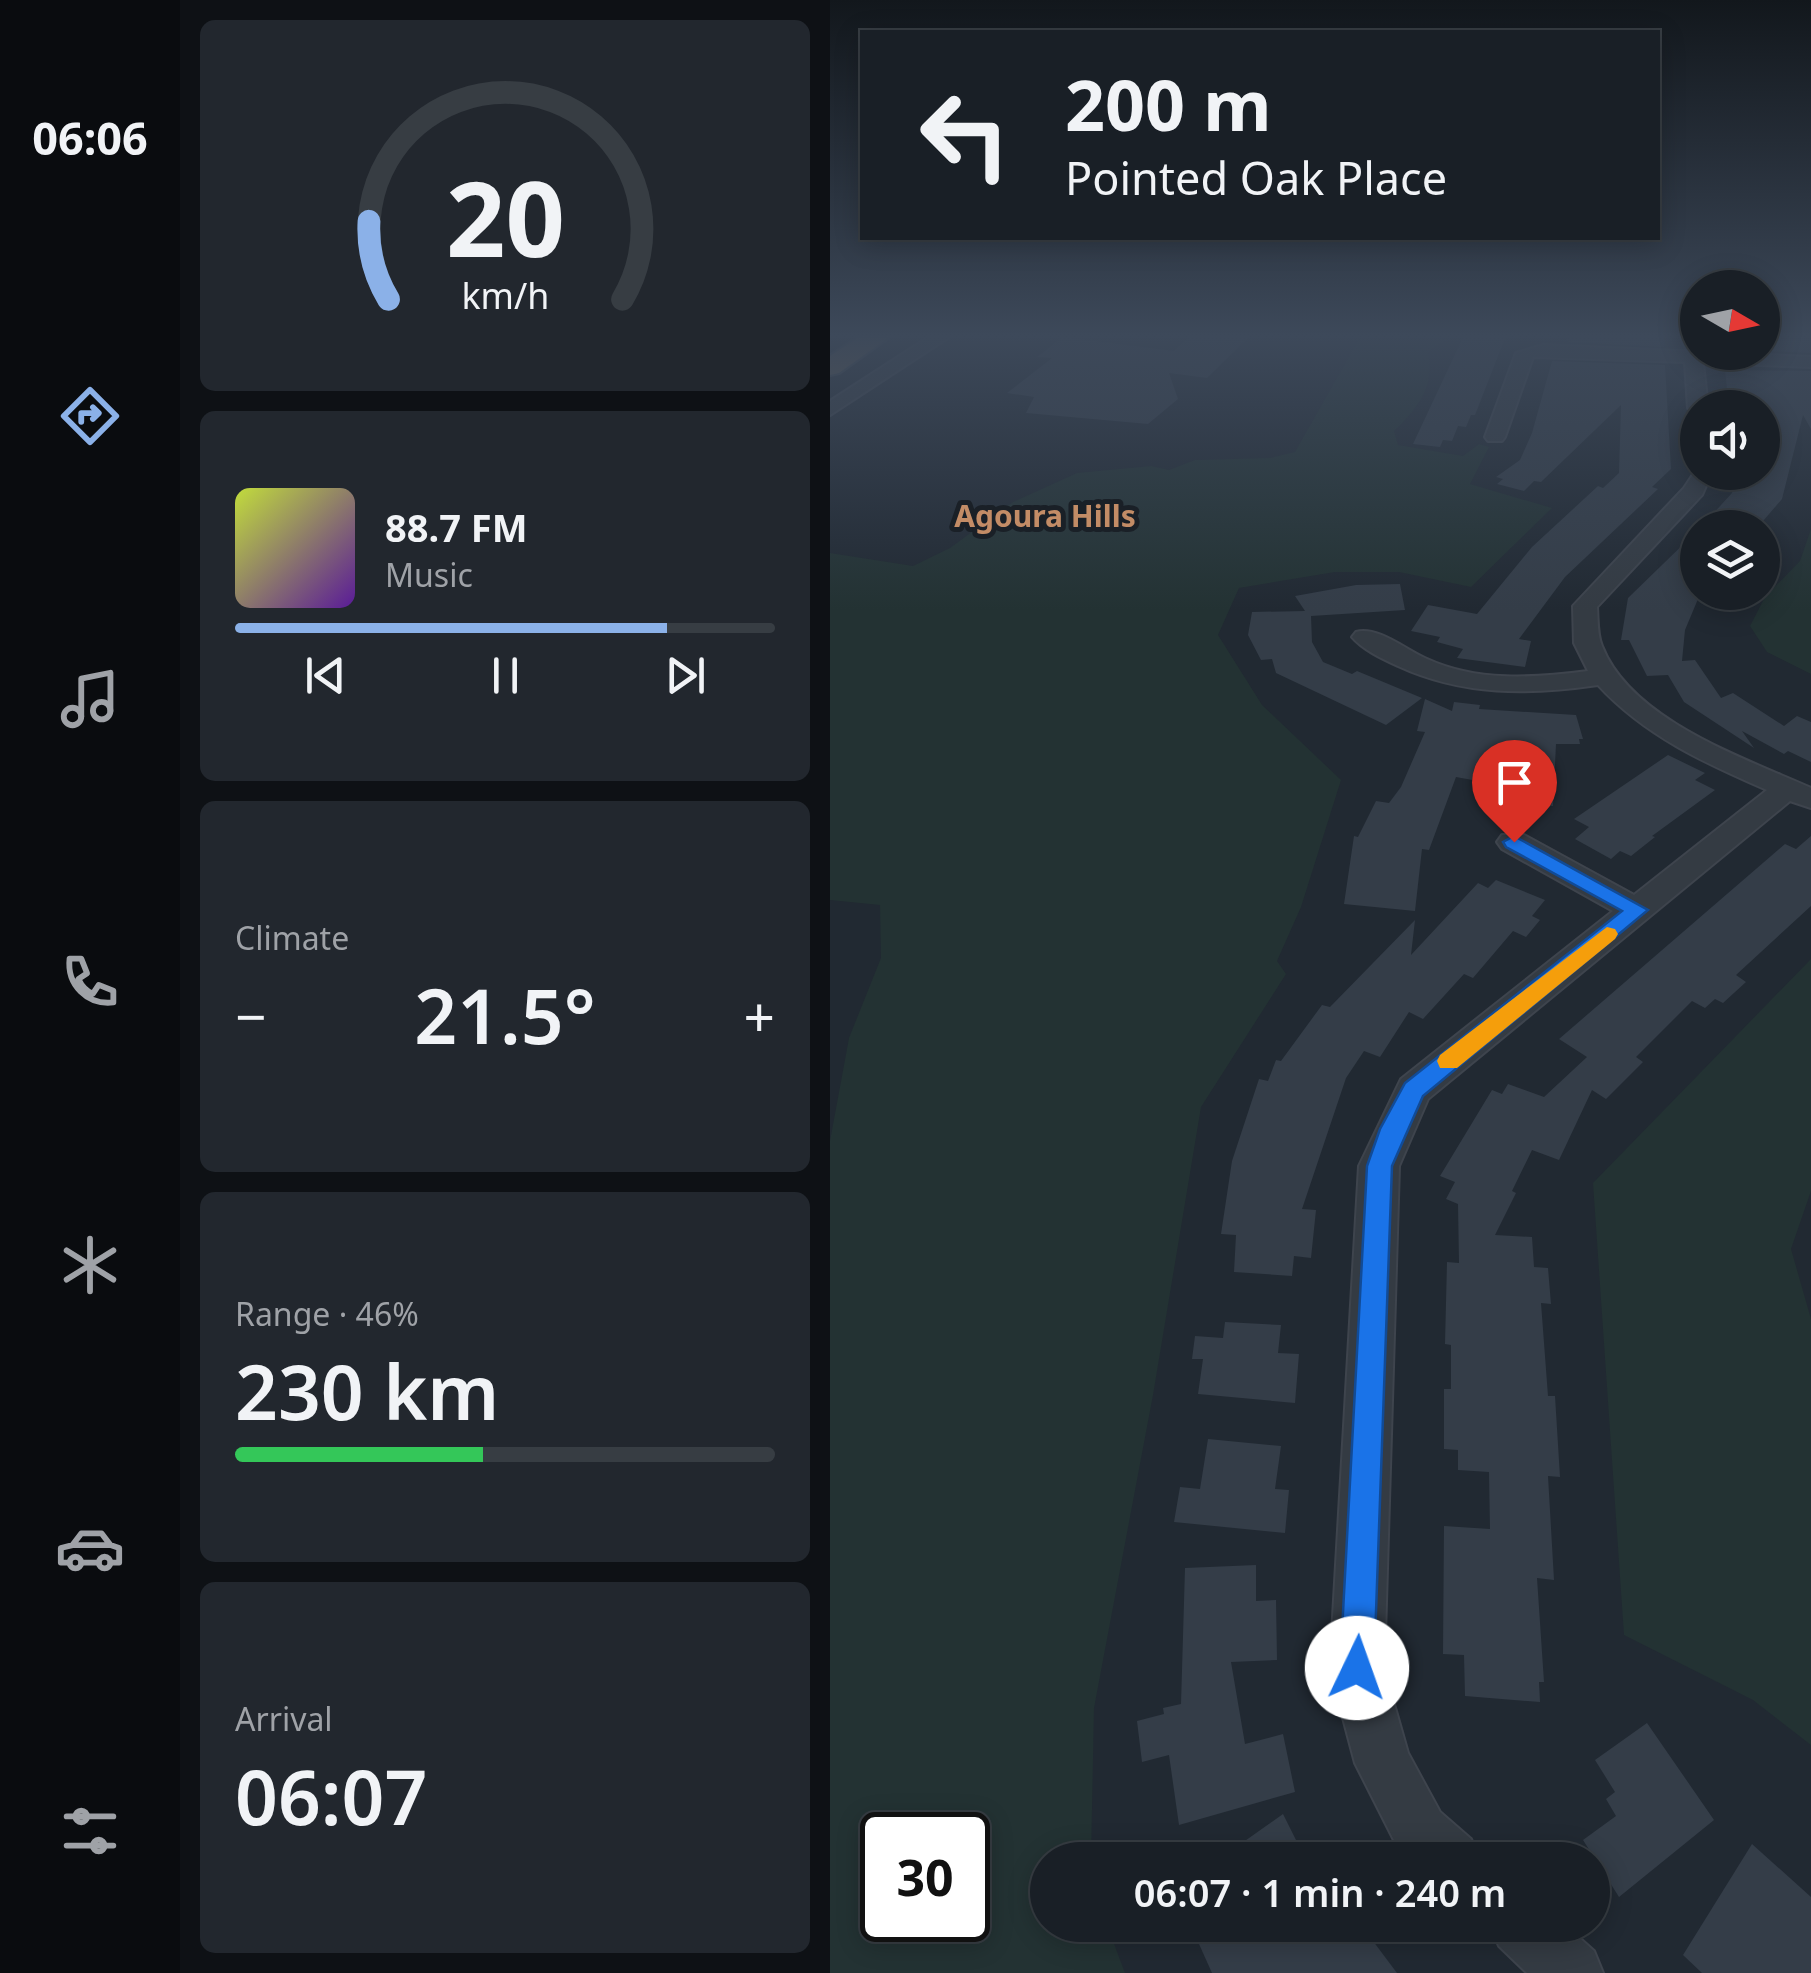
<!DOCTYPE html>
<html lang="en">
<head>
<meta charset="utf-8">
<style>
  :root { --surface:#191f26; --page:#22272e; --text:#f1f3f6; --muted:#9fa2a7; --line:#373d43; --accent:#8bb1e8 }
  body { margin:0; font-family:"Noto Sans",sans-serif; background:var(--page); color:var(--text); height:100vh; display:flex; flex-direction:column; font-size:38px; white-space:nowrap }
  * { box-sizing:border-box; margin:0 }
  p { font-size:32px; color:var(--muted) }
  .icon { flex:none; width:55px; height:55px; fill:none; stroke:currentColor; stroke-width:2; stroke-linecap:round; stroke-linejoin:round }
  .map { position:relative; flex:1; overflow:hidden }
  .details { display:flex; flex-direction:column; gap:20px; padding:20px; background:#0e1115; width:650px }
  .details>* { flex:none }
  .top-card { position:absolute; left:30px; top:30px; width:800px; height:210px; border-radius:0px; box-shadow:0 5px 25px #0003,0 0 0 2px var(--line); background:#191f26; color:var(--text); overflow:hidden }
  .needle { width:65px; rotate:99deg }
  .fabs { position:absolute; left:850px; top:270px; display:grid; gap:20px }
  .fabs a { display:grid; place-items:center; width:100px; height:100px; border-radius:50%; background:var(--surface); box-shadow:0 5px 25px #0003,0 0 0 2px var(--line); font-size:50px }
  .speed { position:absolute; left:30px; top:1812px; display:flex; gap:20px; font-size:50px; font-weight:700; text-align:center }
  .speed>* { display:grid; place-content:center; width:130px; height:130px; border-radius:50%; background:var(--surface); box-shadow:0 5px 25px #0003,0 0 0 2px var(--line); line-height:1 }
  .speed .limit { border:5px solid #111; border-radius:15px; background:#fff; color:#111 }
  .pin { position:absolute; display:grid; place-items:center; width:85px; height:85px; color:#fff; margin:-102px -42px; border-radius:50% 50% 50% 0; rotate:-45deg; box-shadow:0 0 10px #0007 }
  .pin .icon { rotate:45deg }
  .me { position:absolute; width:110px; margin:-55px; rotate:3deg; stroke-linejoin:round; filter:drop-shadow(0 0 8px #0008) }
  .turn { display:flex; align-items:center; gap:35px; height:210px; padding:0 40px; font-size:45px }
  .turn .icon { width:130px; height:130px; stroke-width:2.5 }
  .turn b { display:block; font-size:70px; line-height:85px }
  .big { font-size:75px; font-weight:600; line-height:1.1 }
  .details .card { flex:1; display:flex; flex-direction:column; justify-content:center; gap:15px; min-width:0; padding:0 35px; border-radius:15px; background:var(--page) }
  .details .dial { align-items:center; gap:0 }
  .dial svg { height:260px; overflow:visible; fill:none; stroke:var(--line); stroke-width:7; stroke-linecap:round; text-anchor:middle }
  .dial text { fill:var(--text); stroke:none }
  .song { display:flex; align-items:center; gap:30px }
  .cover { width:120px; height:120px; border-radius:15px; background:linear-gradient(135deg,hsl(70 70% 55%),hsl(270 70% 35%)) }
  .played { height:10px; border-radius:5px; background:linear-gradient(90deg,var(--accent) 80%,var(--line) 80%) }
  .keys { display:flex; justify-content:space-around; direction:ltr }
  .heat { display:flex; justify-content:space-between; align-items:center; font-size:55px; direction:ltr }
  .charge { height:15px; border-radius:8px; background:linear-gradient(90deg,#34c759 46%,var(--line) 0) }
  .trip { position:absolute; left:200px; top:1842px; width:580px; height:100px; border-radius:50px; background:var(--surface); box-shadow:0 5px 25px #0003,0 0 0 2px var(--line); font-weight:600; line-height:100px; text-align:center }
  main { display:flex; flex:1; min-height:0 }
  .tab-bar { display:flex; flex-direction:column; width:180px; justify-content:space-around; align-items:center; background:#0a0c0f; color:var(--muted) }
  .tab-bar .icon { width:70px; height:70px }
  .tab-bar .active { color:var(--accent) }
  .tab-bar b { font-size:45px; color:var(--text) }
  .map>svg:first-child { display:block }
</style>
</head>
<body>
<main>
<nav class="tab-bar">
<b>06:06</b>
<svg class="icon active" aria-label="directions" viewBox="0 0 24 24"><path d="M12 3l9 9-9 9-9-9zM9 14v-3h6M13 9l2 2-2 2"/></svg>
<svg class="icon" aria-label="music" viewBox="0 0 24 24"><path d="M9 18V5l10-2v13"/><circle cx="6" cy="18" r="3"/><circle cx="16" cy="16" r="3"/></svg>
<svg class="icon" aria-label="phone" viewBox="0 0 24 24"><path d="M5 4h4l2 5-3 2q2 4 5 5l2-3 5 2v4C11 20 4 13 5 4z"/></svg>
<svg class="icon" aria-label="climate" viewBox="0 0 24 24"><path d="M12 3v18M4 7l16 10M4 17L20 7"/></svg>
<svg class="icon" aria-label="car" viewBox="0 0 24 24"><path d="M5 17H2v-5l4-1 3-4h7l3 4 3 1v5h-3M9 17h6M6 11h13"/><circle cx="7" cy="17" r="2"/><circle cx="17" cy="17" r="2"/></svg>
<svg class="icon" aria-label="filters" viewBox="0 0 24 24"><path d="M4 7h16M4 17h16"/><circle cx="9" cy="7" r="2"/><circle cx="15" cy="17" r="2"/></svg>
</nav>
<section class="details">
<div class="card dial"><svg viewBox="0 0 100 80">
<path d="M14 69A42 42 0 1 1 86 69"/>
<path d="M14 69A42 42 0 0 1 8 45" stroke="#8bb1e8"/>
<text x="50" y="56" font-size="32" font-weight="700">20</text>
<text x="50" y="72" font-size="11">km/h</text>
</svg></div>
<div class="card">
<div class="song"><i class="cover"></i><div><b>88.7 FM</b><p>Music</p></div></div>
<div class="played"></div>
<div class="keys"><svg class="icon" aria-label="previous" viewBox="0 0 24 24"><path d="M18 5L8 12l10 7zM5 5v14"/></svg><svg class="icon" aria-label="pause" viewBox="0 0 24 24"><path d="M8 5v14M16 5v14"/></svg><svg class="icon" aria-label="next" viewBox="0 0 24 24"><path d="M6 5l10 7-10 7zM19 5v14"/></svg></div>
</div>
<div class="card"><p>Climate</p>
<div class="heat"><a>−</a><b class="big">21.5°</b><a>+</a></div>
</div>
<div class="card"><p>Range · 46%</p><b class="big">230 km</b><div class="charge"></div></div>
<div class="card"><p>Arrival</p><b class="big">06:07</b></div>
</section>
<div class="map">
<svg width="981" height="1973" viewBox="0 0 981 1973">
  <rect width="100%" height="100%" fill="#212932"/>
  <g fill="#233233" fill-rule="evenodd">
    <path d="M 497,333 L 625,333 L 598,352 C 605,386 589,407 564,431 L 568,445 L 633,456 L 649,444 L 659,447 L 640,484 L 722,508 L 641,587 L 569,572 L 505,572 L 409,588 L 388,635 L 432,705 L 511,780 L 471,907 L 447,961 L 456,974 L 371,1107 L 323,1395 L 264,1708 L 261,1860 L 218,1860 L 218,1925 L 277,1925 L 295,1973 L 0,1973 L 0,1141 L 19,1038 L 51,958 L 50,905 L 0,900 L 0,553 L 83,566 L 120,548 L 183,502 L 247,473 L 321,466 L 339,470 L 365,460 L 440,458 L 465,452 L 528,341 ZM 138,1835 L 138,1920 L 52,1920 L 52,1835 Z"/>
    <path d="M 981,529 L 981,674 L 937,652 L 920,626 L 935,597 L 970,561 Z"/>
    <path d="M 981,959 L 981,1191 L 961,1249 L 981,1319 L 981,1745 L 923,1700 L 794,1635 L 763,1183 Z"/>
  </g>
  <g fill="#343d48">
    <path d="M 364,333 L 423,333 L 377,378 L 339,373 L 348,399 L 318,424 L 196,413 L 204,397 L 177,393 L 222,358 L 207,357 L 233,337 L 344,351 Z"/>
    <path d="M 635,333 L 677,333 L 645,415 L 641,415 L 636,427 L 628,426 L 622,441 L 613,440 L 610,447 L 583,444 Z"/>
    <path d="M 754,333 L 833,333 L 834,347 L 739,342 L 734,334 Z"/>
    <path d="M 934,338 L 981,339 L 981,353 L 938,351 Z"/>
    <path d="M 722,361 L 835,365 L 841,469 L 822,487 L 828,489 L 735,577 L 689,639 L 701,641 L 695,667 L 627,658 L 633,649 L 607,642 L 610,637 L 581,631 L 598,605 L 647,614 L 702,547 L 768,486 L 773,488 L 789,473 L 791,405 L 711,482 L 704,481 L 694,491 L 667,484 L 673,479 L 666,477 L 690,460 L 702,433 Z"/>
    <path d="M 895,370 L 981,371 L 981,429 L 973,415 L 952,499 L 927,528 L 870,528 L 902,493 L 906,479 L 924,482 L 926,473 L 932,474 L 932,408 L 899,408 Z"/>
    <path d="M 868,530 L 868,599 L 855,630 L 852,661 L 865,660 L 891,698 L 903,693 L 954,726 L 967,716 L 981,722 L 981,762 L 958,751 L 954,754 L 912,731 L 924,748 L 854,702 L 838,675 L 817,676 L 799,640 L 791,640 L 798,598 Z"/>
    <path d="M 570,584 L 575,610 L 481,616 L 482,642 L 493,662 L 522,674 L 527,671 L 592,698 L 556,725 L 446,673 L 442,659 L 431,660 L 418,635 L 422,612 L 475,611 L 465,596 L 526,585 Z"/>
    <path d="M 595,699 L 622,711 L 624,702 L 650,705 L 649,709 L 746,715 L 753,739 L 749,739 L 750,744 L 726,744 L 723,806 L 668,802 L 670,785 L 626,777 L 599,850 L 592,849 L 585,911 L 514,904 L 524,836 L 528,837 L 546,801 L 559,803 L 571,787 L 595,732 L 587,731 Z"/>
    <path d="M 838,755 L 875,773 L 865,780 L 885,790 L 822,836 L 825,837 L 801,856 L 790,851 L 781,859 L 745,839 L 759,827 L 744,819 Z"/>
    <path d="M 981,836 L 981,906 L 906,975 L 916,982 L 893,1003 L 885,999 L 875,1008 L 862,1001 L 806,1057 L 813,1062 L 776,1099 L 762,1090 L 729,1160 L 702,1150 L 682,1191 L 686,1193 L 665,1235 L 702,1237 L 704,1267 L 718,1268 L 721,1304 L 711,1303 L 718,1396 L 725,1396 L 730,1477 L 718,1476 L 724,1580 L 707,1578 L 714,1682 L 709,1682 L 710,1702 L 635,1696 L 634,1655 L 613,1654 L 614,1526 L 660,1529 L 659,1472 L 628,1470 L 628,1450 L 614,1449 L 614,1389 L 621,1389 L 621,1345 L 615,1344 L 617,1262 L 629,1263 L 628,1204 L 616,1199 L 625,1182 L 610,1176 L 662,1090 L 672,1094 L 678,1084 L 714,1097 L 757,1057 L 729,1039 L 955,844 L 966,849 Z"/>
    <path d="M 666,880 L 715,900 L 702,916 L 710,920 L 696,937 L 683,931 L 643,978 L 634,974 L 593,1019 L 579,1012 L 550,1057 L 534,1051 L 516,1078 L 472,1209 L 486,1210 L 481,1258 L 464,1256 L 462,1276 L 404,1272 L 406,1235 L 391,1234 L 402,1161 L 429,1079 L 438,1081 L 446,1060 L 451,1061 L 492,1005 L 500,1007 L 585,920 L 581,955 L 648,883 L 658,888 Z"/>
    <path d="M 395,1322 L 451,1325 L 448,1353 L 469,1354 L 465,1403 L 368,1394 L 373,1359 L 362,1359 L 365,1336 L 393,1338 Z"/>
    <path d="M 378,1439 L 451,1446 L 445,1489 L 459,1490 L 455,1533 L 344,1522 L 350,1487 L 370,1489 Z"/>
    <path d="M 426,1565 L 426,1601 L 446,1600 L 447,1660 L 401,1662 L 415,1744 L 453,1734 L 465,1792 L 349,1825 L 339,1755 L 312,1762 L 307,1721 L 334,1714 L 333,1708 L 351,1704 L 355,1568 Z"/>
    <path d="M 817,1723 L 884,1820 L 789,1897 L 753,1840 L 786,1816 L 776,1799 L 785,1792 L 765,1760 Z"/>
    <path d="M 453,1814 L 476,1860 L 388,1860 Z"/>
    <path d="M 922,1844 L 981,1897 L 981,1973 L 872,1973 L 853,1955 Z"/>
    <path d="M 395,1925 L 531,1925 L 567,1973 L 382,1973 L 369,1944 Z"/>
  </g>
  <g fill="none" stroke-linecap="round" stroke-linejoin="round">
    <defs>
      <g id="minor">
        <path d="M 105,333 L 125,333 L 0,415 L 0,401 Z"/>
        <path d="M 713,345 L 981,357 L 981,367 L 873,363 L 878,408 L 868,408 L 868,414 L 858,408 L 855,362 L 703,357 L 675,437 L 672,441 L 658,441 L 655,437 L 686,353 Z"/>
        <path d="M 868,467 L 868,472 L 882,472 L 872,495 L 767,607 C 768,620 767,635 772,646 C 801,720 914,758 981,788 L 981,808 L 960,801 L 598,1099 L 569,1166 L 554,1669 L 578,1753 L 610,1812 L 641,1839 L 649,1860 L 577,1860 L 570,1852 L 525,1763 L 500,1669 L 529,1166 L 571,1079 L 783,911 L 672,849 L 667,842 L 672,835 L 694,835 L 804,895 L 937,790 C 875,763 815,736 768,685 C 699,695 633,696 568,666 C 553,659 533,650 522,637 L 526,632 C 548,626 576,650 597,659 C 647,682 704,678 758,671 L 744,643 L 743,606 L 854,488 Z"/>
        <path d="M 660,1925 L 735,1925 L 764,1951 L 773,1973 L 697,1973 L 669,1946 Z"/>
      </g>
      <path id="highway" d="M 35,333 L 65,333 L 9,373 L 0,375 L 0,356 Z"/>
    </defs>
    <use href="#minor" stroke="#3e444d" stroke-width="4"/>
    <use href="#highway" stroke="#3f464d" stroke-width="4"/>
    <use href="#minor" fill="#343b43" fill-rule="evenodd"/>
    <use href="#highway" fill="#685f52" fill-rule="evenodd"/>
  </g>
  <linearGradient id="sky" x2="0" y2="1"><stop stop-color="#12171c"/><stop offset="0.55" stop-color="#3d495a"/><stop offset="1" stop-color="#3d495a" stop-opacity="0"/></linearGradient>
  <rect width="981" height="610" fill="url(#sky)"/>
  <path fill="#1a73e8" stroke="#114b97" stroke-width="2.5" d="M 684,836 L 818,910 L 593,1096 L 562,1166 L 544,1668 L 539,1681 L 527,1686 L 515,1681 L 510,1668 L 537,1166 L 550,1129 L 575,1083 L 792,911 L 676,847 L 673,842 Z"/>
  <path fill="#f59e0b" d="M 777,927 L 785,929 L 788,934 L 785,939 L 627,1068 L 610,1068 L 607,1061 L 610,1055 Z"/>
  <g text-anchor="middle" stroke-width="10" stroke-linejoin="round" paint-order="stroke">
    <g font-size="30" font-weight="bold" fill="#c38c66" stroke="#1a2027">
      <text x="215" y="527">Agoura Hills</text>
    </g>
  </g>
</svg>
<div class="fabs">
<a><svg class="needle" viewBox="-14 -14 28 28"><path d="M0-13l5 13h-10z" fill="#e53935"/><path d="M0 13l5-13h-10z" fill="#9fa2a7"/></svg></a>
<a><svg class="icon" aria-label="sound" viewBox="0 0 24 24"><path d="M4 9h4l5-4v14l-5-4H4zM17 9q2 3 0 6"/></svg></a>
<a><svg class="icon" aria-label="layers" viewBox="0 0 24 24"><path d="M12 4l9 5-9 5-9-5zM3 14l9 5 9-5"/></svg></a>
</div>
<div class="speed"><div class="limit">30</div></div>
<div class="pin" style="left:684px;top:842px;background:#d93025"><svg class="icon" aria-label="arrive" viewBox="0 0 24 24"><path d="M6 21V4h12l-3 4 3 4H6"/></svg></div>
<svg class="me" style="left:527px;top:1668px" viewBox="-20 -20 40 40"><circle r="19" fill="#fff"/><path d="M0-13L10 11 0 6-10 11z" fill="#1a73e8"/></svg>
<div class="trip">06:07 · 1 min · 240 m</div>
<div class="top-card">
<div class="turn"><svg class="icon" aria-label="left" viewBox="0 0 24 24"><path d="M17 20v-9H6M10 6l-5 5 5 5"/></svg><div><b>200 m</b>Pointed Oak Place</div></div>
</div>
</div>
</main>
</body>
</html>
